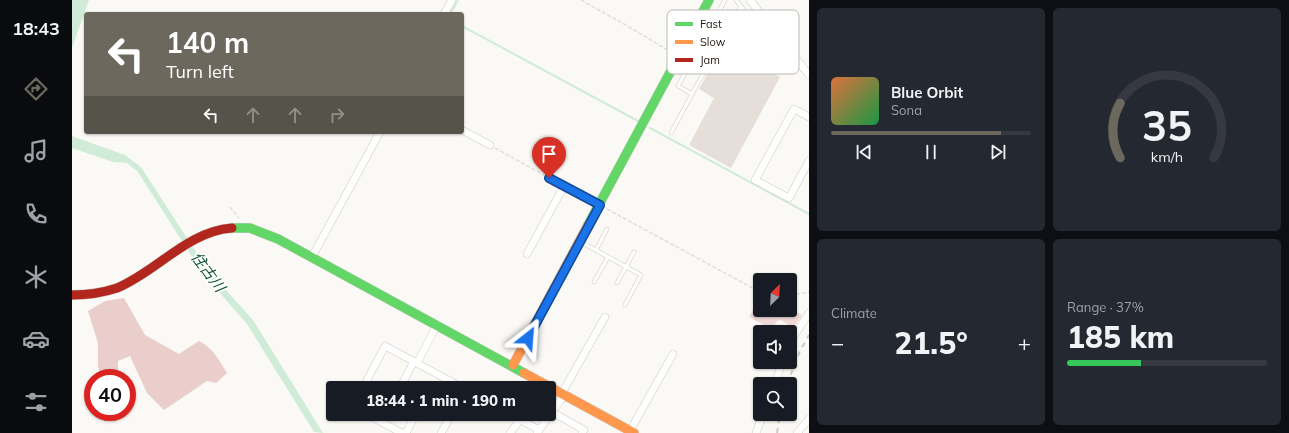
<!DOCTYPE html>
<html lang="en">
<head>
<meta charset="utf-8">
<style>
  :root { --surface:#171b24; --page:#242831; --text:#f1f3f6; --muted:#9ea1a6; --line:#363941; --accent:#6c685e }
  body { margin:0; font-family:Mulish,"Noto Sans JP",sans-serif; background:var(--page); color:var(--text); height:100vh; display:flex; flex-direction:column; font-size:15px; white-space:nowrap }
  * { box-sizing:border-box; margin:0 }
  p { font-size:13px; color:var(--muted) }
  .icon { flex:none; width:22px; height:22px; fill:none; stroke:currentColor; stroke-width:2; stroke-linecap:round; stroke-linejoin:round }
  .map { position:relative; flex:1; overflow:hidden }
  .details { display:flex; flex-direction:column; gap:8px; padding:8px; background:#0d0f14; width:480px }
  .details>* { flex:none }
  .hud { position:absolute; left:12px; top:12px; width:380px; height:122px; border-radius:4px; box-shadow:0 1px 3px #0004; background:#6c685e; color:#fff; overflow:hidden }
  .needle { width:26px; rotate:24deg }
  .buttons { position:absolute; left:681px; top:273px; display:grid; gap:8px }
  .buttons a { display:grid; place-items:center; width:44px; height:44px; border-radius:4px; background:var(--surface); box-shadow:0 1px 3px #0004; font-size:20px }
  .speed { position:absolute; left:12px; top:369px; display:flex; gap:8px; font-size:20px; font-weight:700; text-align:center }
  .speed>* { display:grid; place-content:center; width:52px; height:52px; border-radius:50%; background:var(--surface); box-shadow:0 1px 3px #0004; line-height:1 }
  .speed .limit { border:6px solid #d22; background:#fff; color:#111 }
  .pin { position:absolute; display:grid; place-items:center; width:34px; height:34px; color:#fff; margin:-41px -17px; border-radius:50% 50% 50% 0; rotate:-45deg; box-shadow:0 0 4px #0007 }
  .pin .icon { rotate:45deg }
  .me { position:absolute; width:44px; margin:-22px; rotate:28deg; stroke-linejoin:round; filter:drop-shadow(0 0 3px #0008) }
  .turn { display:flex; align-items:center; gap:14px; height:84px; padding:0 16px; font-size:18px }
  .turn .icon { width:52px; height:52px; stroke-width:2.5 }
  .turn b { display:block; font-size:28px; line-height:34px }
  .lanes { display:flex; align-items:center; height:38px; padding:0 16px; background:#0003; justify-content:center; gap:20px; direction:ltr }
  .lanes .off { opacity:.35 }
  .big { font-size:30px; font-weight:800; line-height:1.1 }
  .details .tile { flex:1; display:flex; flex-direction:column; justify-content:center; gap:6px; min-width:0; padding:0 14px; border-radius:6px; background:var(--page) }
  .details .dial { align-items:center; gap:0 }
  .dial svg { height:104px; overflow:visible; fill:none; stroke:var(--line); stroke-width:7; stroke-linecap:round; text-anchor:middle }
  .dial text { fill:var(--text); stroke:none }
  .song { display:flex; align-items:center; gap:12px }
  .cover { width:48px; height:48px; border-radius:6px; background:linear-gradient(135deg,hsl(20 70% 55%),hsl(140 70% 35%)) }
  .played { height:4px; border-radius:2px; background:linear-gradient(90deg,var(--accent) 85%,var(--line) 85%) }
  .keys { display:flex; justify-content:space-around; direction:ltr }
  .heat { display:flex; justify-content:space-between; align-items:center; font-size:22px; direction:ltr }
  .charge { height:6px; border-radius:3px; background:linear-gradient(90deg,#34c759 37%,var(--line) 0) }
  .details .tiles { flex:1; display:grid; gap:8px; grid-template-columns:repeat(2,1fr) }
  .trip { position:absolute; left:254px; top:381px; width:230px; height:40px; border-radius:4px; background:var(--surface); box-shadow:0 1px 3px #0004; font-weight:800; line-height:40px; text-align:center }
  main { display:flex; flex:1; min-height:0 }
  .dock { display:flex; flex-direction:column; width:72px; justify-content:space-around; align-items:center; background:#090b0e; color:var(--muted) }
  .dock .icon { width:28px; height:28px }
  .dock .on { color:var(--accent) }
  .dock b { font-size:18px; color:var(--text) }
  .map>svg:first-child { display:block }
</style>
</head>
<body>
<main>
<nav class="dock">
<b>18:43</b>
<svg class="icon on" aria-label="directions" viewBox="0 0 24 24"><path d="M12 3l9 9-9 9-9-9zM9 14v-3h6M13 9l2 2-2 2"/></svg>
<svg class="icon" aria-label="music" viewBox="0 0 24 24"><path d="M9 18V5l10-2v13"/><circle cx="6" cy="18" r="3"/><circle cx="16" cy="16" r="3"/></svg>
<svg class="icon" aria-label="phone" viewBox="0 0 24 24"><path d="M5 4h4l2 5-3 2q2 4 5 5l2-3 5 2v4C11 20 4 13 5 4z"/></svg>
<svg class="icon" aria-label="climate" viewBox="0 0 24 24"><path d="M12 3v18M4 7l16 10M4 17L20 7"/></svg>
<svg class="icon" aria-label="car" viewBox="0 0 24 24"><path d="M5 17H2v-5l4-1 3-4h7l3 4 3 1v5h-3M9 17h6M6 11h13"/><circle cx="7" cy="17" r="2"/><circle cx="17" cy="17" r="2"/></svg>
<svg class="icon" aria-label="filters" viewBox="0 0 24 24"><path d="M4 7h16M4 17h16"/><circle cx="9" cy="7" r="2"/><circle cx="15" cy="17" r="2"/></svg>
</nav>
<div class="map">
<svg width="737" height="433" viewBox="0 0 737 433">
  <rect width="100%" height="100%" fill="#fbf9f5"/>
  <path fill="#efdad8" d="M 688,296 L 688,310 L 718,310 L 718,308 L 730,315 L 721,328 L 707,319 L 699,329 L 677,317 Z"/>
  <path fill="#e9cecc" d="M 52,298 L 73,335 L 107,354 L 127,341 C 141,348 147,360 155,373 L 144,383 L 135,381 L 92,410 L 75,393 L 58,356 L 46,361 L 46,378 L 29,378 L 26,366 L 26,343 L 16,311 L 33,301 Z"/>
  <g fill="#d0ecd8">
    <path d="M 0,0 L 17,0 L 0,48 Z"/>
    <path d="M 0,136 L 53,155 L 69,167 L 135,269 L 181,320 L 251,433 L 242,432 L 175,324 L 131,274 L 66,172 L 55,163 L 41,162 L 0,148 Z"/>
  </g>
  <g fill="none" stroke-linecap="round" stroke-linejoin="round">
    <g stroke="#d0ecd8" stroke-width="2">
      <path d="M 378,14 L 386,0"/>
      <path d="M 390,26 L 566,121"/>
      <path d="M 578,128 L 737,214"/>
    </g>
  </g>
  <path fill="#e6ded8" d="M 692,27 L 714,54 L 695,70 L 708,77 L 659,168 L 617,145 L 642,98 L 627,89 L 656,37 L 668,44 Z"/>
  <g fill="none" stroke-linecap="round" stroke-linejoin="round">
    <defs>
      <g id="lane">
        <path d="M 630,17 L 666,37 L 683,24 L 664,0"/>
        <path d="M 620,94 L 669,6"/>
        <path d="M 599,133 L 620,94 L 606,86 L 653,0"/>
        <path d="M 509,242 L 569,275 L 553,305"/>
        <path d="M 524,250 L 535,229"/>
        <path d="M 522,282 L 536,257"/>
        <path d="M 545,283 L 562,252"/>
      </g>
      <g id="street">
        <path d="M 678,0 L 737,75"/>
        <path d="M 372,14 L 380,0"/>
        <path d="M 737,117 L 722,109 L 683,180 L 717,198 L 737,161"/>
        <path d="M 390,130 L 418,145"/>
        <path d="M 477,178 L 528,205"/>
        <path d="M 455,254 L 492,186"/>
        <path d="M 240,257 L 308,132"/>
        <path d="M 718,342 L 737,313"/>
        <path d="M 345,363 L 365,325"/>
        <path d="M 703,384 L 710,362"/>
        <path d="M 291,388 L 313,346 L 391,388"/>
        <path d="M 328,388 L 342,361"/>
        <path d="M 490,393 L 533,317"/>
        <path d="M 480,412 L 493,394"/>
        <path d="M 294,414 L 330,433"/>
        <path d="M 438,414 L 467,430"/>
        <path d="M 558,431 L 601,354"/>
        <path d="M 334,433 L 344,414"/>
        <path d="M 369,433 L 380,414"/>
        <path d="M 438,433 L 448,420"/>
        <path d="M 465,433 L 480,412 L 512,430 L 510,433"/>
        <path d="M 684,433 L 691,414"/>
        <path d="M 725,433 L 737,419"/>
      </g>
      <g id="fast">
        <path d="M 516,225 L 637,0"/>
        <path d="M 160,228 L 178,228 L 206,239 L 452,373"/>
      </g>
      <g id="slow">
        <path d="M 441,365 L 516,225"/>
        <path d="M 452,373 L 562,433"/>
      </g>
      <path id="jam" d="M 0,295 C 16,295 30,293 45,288 C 84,272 116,231 160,228"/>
    </defs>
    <use href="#lane" stroke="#cdcac2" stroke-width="4.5"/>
    <use href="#street" stroke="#cdcac2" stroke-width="8"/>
    <use href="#fast" stroke="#cdcac2" stroke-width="10"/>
    <use href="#slow" stroke="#cdcac2" stroke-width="10"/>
    <use href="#jam" stroke="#cdcac2" stroke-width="10"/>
    <g stroke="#dededc" stroke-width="1.5" stroke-dasharray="4 2" stroke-linecap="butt">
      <path d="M 509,0 L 552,24 L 599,52"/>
      <path d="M 423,148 L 472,175"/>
      <path d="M 158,207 L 167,218"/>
      <path d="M 535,209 L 688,292"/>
      <path d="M 718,295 L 737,292"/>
    </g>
    <use href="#lane" stroke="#fefefe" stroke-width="3.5"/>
    <use href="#street" stroke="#fefefe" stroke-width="7"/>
    <use href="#fast" stroke="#63d668" stroke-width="9"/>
    <use href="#slow" stroke="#ff974d" stroke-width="9"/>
    <use href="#jam" stroke="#b3261e" stroke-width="9"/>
    <g stroke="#cbcac9" stroke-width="2" stroke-dasharray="5 5" stroke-linecap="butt">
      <path d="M 715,384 L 728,351 L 737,335"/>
      <path d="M 705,433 L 708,414"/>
    </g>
  </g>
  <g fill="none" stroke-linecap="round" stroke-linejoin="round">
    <defs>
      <path id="route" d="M 456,338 L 528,205 L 477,178"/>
    </defs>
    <use href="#route" stroke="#114b97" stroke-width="10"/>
    <use href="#route" stroke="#1a73e8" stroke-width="7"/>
  </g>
  <g text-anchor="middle" stroke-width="3.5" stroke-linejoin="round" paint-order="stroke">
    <g font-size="15" font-style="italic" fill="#125434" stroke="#fff">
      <text transform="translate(136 272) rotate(53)" y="5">住古川</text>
    </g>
  </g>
  <rect x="595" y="10" width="132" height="64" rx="6" fill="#fff" stroke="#bcbab6" stroke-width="1"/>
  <rect x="603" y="22" width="18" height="4" fill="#63d668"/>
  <rect x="603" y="40" width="18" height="4" fill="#ff974d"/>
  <rect x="603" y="58" width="18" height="4" fill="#b3261e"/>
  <g font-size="11" fill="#1f1a0d">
    <text x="628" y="28">Fast</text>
    <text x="628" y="46">Slow</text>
    <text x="628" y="64">Jam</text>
  </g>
</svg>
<div class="buttons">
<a><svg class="needle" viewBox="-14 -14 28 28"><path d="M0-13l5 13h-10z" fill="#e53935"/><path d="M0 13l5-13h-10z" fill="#9ea1a6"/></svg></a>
<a><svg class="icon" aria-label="sound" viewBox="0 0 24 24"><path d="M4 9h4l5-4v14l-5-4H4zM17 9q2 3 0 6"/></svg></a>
<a><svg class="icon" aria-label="search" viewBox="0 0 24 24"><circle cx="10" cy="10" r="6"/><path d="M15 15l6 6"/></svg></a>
</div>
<div class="speed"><div class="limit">40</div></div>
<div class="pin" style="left:477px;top:178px;background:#d93025"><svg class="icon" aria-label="arrive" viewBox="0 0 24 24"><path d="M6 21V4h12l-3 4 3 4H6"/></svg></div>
<svg class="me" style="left:456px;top:338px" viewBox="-20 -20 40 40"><path d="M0-17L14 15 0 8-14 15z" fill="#1a73e8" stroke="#fff" stroke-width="4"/></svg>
<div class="trip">18:44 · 1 min · 190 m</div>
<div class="hud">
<div class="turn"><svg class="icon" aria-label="left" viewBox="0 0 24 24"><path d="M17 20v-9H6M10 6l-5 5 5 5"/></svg><div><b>140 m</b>Turn left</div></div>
<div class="lanes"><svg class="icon" aria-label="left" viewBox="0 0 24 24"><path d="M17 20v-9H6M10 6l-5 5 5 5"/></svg><svg class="icon off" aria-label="ahead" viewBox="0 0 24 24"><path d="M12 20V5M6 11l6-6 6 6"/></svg><svg class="icon off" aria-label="ahead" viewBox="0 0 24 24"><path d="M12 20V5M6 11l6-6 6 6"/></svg><svg class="icon off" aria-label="right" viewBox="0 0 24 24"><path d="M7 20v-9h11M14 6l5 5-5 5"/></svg></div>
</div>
</div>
<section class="details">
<div class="tiles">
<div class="tile">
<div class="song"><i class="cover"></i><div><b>Blue Orbit</b><p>Sona</p></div></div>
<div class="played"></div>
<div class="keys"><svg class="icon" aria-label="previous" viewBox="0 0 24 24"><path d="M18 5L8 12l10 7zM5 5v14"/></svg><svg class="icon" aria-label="pause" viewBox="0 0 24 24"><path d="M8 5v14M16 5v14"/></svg><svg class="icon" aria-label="next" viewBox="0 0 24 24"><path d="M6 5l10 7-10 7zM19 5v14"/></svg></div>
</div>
<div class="tile dial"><svg viewBox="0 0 100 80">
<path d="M14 69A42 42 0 1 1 86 69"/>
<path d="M14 69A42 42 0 0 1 14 27" stroke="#6c685e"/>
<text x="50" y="56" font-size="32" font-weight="700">35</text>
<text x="50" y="72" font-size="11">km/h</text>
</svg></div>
<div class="tile"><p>Climate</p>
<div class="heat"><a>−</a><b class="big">21.5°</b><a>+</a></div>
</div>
<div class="tile"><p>Range · 37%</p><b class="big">185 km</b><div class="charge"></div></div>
</div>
</section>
</main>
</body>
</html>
